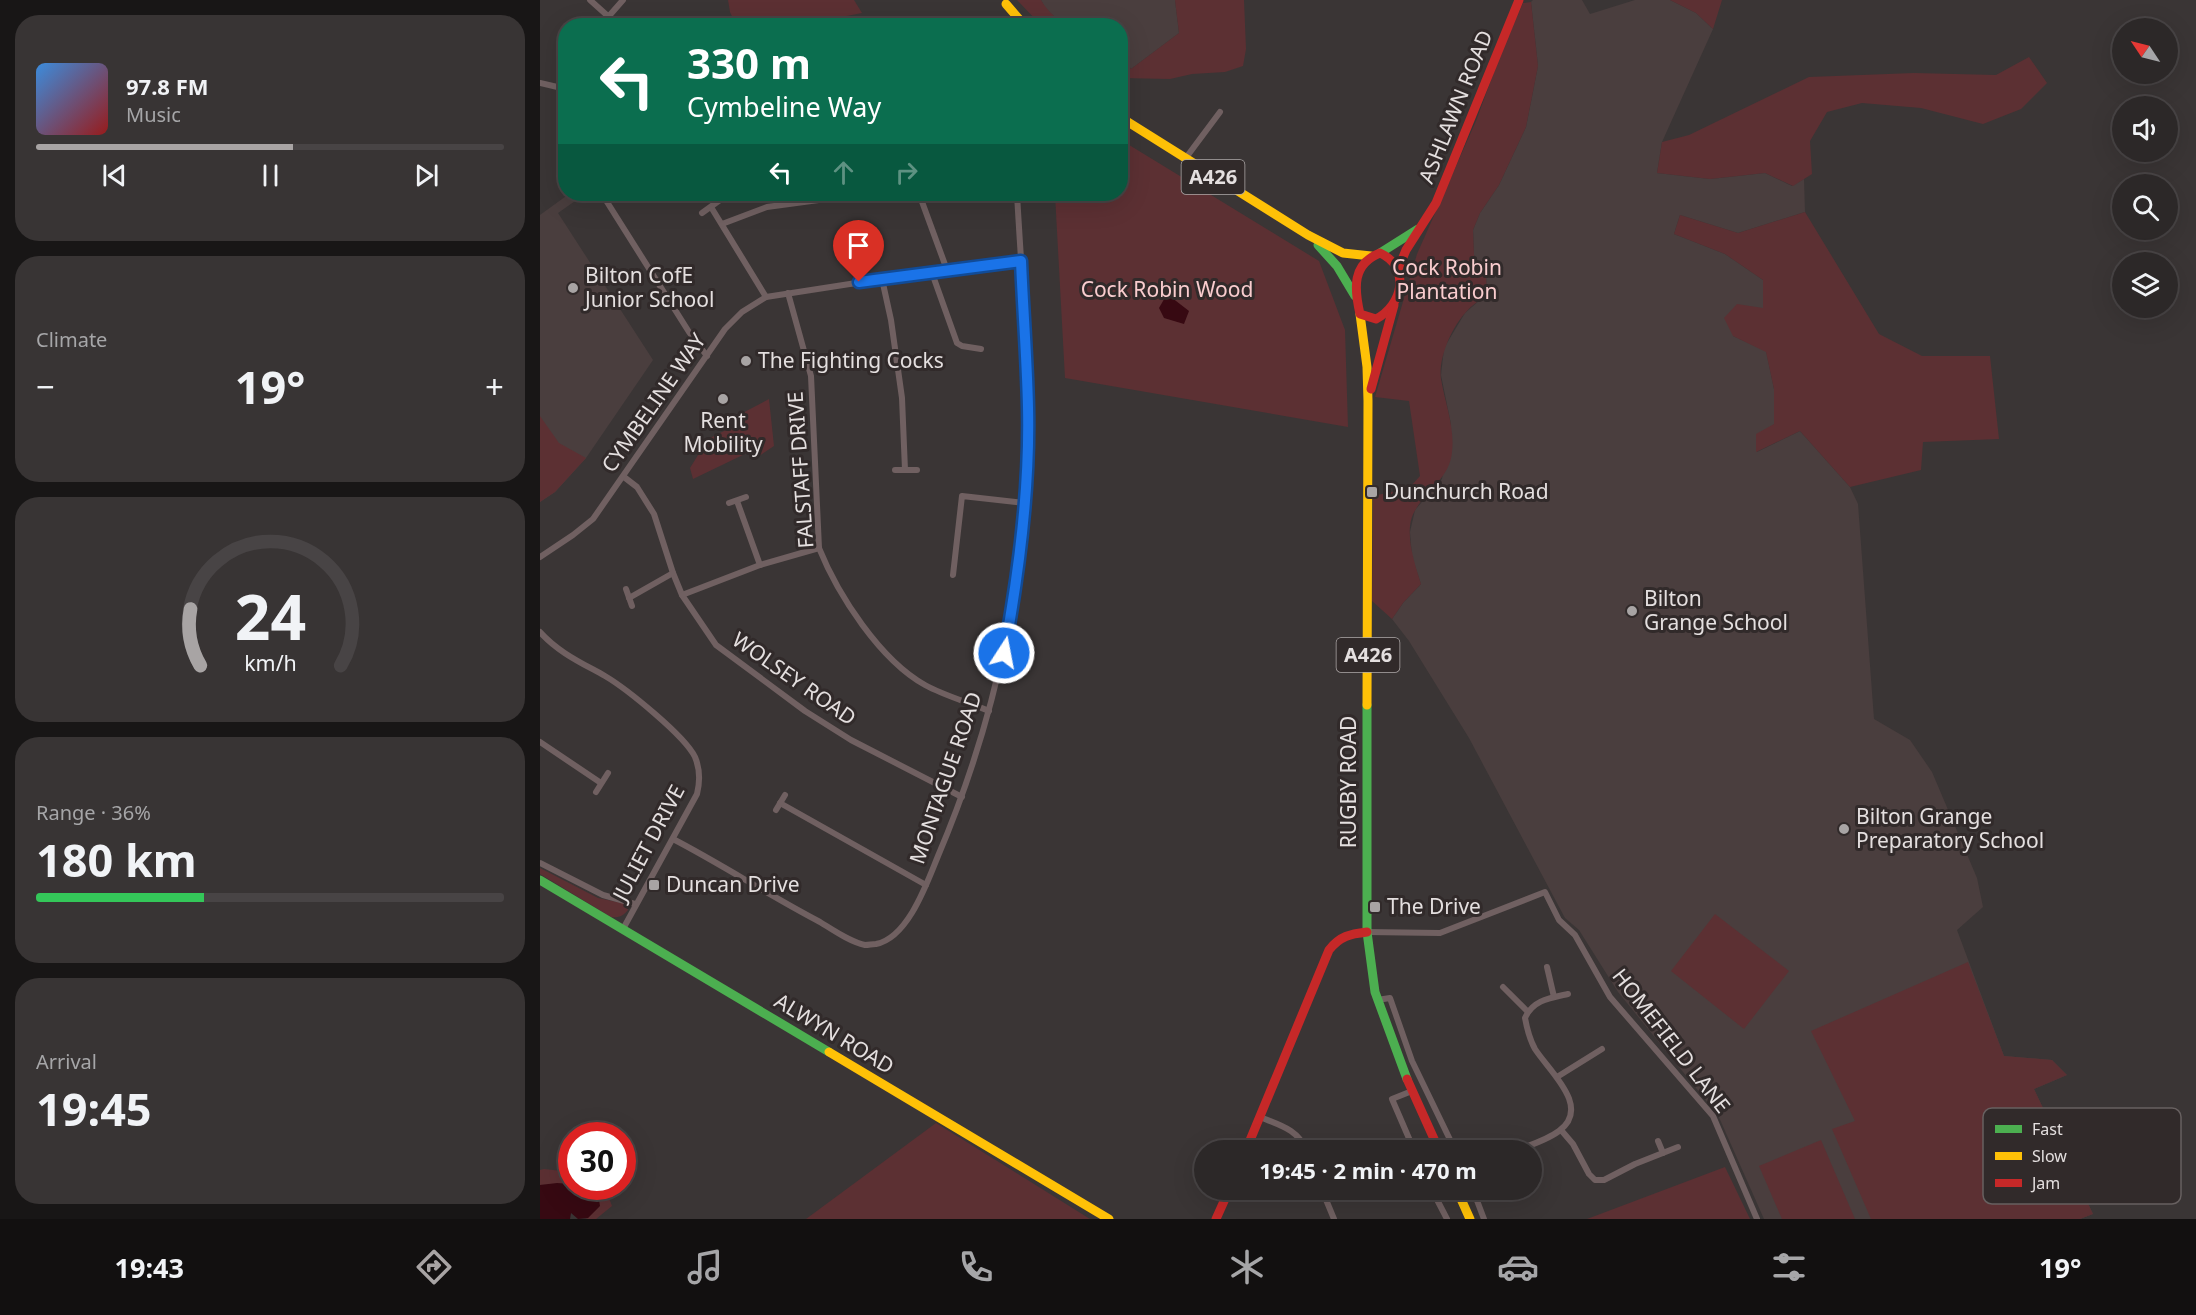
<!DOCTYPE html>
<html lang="en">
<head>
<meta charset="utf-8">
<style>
  :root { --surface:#2c2828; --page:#383434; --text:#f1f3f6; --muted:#a6a6a8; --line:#484445; --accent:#a8a4a4 }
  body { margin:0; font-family:"Noto Sans",sans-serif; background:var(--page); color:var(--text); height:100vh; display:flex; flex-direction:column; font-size:22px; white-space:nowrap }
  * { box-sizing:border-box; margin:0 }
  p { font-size:20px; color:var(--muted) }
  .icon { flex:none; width:33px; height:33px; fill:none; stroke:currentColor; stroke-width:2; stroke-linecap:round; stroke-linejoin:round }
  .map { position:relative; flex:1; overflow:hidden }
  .side { display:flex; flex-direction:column; gap:15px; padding:15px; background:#181616; width:540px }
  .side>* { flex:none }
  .banner { position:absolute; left:18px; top:18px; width:570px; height:183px; border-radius:24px; box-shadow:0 6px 24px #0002,0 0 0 2px var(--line); background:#0b6e4f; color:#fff; overflow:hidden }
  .needle { width:39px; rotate:305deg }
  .buttons { position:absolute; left:1572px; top:18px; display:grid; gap:12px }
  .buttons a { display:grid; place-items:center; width:66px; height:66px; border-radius:50%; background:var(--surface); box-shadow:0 6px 24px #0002,0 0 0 2px var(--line); font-size:30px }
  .speed { position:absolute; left:18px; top:1122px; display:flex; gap:12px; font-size:30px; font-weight:700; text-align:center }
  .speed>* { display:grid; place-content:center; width:78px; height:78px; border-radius:50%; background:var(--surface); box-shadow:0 6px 24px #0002,0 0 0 2px var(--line); line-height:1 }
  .speed .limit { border:9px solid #d22; background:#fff; color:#111 }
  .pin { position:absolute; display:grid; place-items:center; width:51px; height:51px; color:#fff; margin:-62px -26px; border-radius:50% 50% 50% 0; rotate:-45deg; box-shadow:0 0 6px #0007 }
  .pin .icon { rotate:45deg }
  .me { position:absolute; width:66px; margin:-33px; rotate:11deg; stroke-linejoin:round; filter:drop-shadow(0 0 4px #0008) }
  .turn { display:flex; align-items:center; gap:21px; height:126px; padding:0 30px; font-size:27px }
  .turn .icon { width:78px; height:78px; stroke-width:2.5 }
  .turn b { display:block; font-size:42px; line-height:51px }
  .lanes { display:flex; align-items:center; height:57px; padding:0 30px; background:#0003; justify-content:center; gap:30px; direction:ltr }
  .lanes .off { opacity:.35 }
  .big { font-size:45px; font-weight:700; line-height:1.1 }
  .side .widget { flex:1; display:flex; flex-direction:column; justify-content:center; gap:9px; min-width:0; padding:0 21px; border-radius:24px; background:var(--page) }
  .side .dial { align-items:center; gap:0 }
  .dial svg { height:156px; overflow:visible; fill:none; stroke:var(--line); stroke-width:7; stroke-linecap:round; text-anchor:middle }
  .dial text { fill:var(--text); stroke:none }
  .song { display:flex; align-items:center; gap:18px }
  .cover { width:72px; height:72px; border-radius:9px; background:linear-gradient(135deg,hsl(210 70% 55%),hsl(0 70% 35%)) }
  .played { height:6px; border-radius:3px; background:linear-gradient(90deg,var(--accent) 55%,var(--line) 55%) }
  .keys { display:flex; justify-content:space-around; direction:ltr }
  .heat { display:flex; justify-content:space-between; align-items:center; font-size:33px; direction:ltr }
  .charge { height:9px; border-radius:4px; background:linear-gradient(90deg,#34c759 36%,var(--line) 0) }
  .trip { position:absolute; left:654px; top:1140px; width:348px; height:60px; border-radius:30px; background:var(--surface); box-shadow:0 6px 24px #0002,0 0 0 2px var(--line); font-weight:700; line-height:60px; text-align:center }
  .dock { display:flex; height:96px; justify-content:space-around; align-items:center; background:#121010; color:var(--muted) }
  .dock .icon { width:42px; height:42px }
  .dock .current { color:var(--accent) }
  .dock b { font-size:27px; color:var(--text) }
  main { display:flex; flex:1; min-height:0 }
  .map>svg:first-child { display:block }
</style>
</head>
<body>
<main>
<section class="side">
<div class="widget">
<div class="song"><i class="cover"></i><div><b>97.8 FM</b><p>Music</p></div></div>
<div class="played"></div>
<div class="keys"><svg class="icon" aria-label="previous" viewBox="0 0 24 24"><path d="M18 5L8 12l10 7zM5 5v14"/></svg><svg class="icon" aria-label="pause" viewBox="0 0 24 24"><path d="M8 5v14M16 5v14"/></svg><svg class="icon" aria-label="next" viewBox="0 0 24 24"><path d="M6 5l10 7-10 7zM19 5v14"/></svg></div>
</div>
<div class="widget"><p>Climate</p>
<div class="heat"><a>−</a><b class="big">19°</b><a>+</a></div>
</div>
<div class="widget dial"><svg viewBox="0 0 100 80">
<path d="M14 69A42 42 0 1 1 86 69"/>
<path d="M14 69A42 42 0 0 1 9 40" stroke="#a8a4a4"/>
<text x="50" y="56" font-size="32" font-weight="700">24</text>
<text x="50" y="72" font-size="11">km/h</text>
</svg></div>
<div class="widget"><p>Range · 36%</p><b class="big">180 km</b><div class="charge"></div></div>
<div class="widget"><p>Arrival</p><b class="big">19:45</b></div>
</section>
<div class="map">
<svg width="1656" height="1219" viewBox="0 0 1656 1219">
  <rect width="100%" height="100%" fill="#3a3535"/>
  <g fill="#4a3e3e">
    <path d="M 501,0 L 635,0 L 639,33 L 591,69 L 581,56 L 580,26 L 538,25 L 519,21 L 505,8 Z"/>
    <path d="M 993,0 L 1042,0 L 1050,14 L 1095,0 L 1130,0 L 1156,13 L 1173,29 L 1122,142 L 1117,173 L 1170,179 L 1225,173 L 1252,186 L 1264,179 L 1265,212 L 1198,233 L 1140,215 L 1134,234 L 1185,254 L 1223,280 L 1223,308 L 1193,336 L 1226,351 L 1234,389 L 1234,424 L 1217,452 L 1260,431 L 1310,487 L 1318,504 L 1334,719 L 1370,740 L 1392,772 L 1437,878 L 1443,907 L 1417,930 L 1464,1056 L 1512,1060 L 1527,1075 L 1494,1089 L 1553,1214 L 1540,1219 L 1224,1219 L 1178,1115 L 1078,992 L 1039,930 L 1025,918 L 929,738 L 869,641 L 852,619 L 863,603 L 881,584 L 872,557 L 870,532 L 875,510 L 902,479 L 911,424 L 901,375 L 904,348 L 925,313 L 947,294 L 946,276 L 934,255 L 933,230 L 940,213 L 959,185 L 986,127 L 998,66 L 991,2 Z"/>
    <path d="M 29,194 L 45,194 L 18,213 L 113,360 L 46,458 L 15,492 L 0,502 L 0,215 Z"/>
  </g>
  <g fill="#5c3033">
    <path d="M 188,0 L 314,0 L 322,13 L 261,25 L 196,25 L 190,12 Z"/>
    <path d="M 477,0 L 501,0 C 509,13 517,21 532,23 L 529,26 L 500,24 Z"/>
    <path d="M 635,0 L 704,0 L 706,49 L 703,66 L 685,72 L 652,74 L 630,79 L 581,78 L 581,56 L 591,69 L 639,33 Z"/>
    <path d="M 1130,0 L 1182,0 L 1173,29 L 1156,13 Z"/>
    <path d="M 991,2 L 998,66 L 986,127 L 959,185 L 940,213 L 933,230 L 934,255 L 946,276 L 947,294 C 940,300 932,305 926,312 C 912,327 898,358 901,379 C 905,403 915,427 912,452 C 910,477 888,489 876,509 C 862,529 875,564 881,584 L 863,603 L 852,619 L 832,601 L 833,496 L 869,488 L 880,476 L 869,401 L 835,397 L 877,254 L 936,121 L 961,53 L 983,3 Z"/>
    <path d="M 1489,57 L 1507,83 L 1481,109 L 1443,124 L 1381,108 L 1322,103 L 1287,112 L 1270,141 L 1272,174 L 1253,186 L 1225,173 L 1170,179 L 1117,173 L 1122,142 L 1149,135 L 1269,77 L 1374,73 L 1456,75 Z"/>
    <path d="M 581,140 L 779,261 L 805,330 L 808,427 L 525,378 L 515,194 L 580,194 Z"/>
    <path d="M 1265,212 L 1339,334 L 1382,356 L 1450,356 L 1459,439 L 1383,442 L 1381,470 L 1310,487 L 1260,431 L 1216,452 L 1216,434 L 1234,424 L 1234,389 L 1226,352 L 1193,336 L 1184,318 L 1197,304 L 1223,308 L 1223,280 L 1185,254 L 1134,234 L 1140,215 L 1198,233 Z"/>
    <path d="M 229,399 L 234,446 L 219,456 L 209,452 L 153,479 L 150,468 L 168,439 L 192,427 L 193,418 Z"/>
    <path d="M 0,416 L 19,443 L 46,458 L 15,492 L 0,502 Z"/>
    <path d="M 0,868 L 58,898 L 87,904 L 88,910 C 83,916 79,918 71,917 L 0,874 Z"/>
    <path d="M 1175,914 L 1249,971 L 1204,1029 L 1131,971 Z"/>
    <path d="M 1428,962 L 1464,1056 L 1512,1060 L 1527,1075 L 1494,1089 L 1553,1214 L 1540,1219 L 1331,1219 L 1292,1129 L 1315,1121 L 1271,1031 Z"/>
    <path d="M 396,1123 L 550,1219 L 266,1219 Z"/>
    <path d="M 1281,1140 L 1315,1219 L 1242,1219 L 1219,1166 Z"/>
    <path d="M 1185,1167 L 1210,1219 L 1047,1219 Z"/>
    <path d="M 4,1169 L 31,1172 L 31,1184 L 0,1185 L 0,1170 Z"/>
    <path d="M 47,1187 L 65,1187 L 72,1206 L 56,1219 L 45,1219 L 48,1218 L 58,1194 Z"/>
  </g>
  <g fill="#370912">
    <path d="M 627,294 L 649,311 L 644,324 L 624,318 L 619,308 Z"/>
    <path d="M 17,1183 L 31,1184 L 32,1186 L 47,1187 L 58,1194 L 60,1206 L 48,1218 L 38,1219 L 31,1213 L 30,1219 L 0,1219 L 0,1185 Z"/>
  </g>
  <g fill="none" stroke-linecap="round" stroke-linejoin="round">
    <g stroke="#706061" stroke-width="6">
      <path d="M 50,0 L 79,26"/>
      <path d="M 69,16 L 83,0"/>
      <path d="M 0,83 L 26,89"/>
      <path d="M 645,159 L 680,112"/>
      <path d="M 62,194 L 149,332 L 167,356"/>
      <path d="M 373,194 L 381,199 L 407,270"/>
      <path d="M 171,207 L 226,297"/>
      <path d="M 162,213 L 180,200"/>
      <path d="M 182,224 L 227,207 L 323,194"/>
      <path d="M 392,273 L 417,343 L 422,346 L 441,349"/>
      <path d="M 342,279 L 351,320 L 362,398 L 365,470"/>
      <path d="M 248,293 L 271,376 L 279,548 C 298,595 340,660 385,685 C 405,696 428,702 449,711"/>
      <path d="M 355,470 L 377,470"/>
      <path d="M 84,477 L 97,487 L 114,514 L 133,573 L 142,595 L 176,645 L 265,711 L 311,740 L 422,797"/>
      <path d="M 197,501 L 220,565"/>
      <path d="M 189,503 L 206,497"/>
      <path d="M 0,557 L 33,535 L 53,519 L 185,329 L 202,312 L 226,297 L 342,279 L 481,261"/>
      <path d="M 413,575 L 422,496 L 485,503"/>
      <path d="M 86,589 L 92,606"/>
      <path d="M 142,595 L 220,565 L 279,548"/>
      <path d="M 89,598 L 133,573"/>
      <path d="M 0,632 C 19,653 42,663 65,676 C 87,689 145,736 155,757 C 160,769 160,782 157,794 L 83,929"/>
      <path d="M 0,742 L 61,783"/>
      <path d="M 56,792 L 68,773"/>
      <path d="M 240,803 L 386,885"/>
      <path d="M 236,810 L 245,795"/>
      <path d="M 133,839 C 183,865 230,896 280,922 C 293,930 310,942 325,945 C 329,945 332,944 336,944 C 368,938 387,883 398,856 C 458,715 490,561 488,408 C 487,337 481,265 477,194"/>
      <path d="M 0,863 L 63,895 L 95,904"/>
      <path d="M 827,932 L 900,933 L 1005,892 L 1019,920 L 1035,935 L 1070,997 L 1173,1116 L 1217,1219"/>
      <path d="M 1007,967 L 1014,997"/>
      <path d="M 963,987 L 988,1012"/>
      <path d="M 837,1000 L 850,998 L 872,1061 L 915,1150"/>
      <path d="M 1017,1077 L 1062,1049"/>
      <path d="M 872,1091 L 852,1099 L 874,1150"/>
      <path d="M 720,1117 C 739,1125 758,1129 766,1150"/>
      <path d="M 1021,1130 L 1033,1144 L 1049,1174 L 1055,1180 L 1064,1180 L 1095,1164 L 1138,1147"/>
      <path d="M 1118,1141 L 1123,1153"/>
      <path d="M 977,1150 C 991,1145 1007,1140 1019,1131 C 1052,1107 1009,1071 995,1049 C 990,1040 987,1029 985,1018 C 993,1000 1010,998 1028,994"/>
      <path d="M 782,1190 L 794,1219"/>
      <path d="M 892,1190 L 907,1219"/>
      <path d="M 933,1190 L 944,1219"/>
    </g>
    <g stroke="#4caf50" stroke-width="9">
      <path d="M 778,245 L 797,266 L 815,296"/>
      <path d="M 840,253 L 878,229"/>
      <path d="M 827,705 L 827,932 L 835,992 L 867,1079"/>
      <path d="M 0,880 L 289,1052"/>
    </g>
    <g stroke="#ffc107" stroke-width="9">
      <path d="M 466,4 L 485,26"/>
      <path d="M 580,117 L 768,235 L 803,253 L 831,256"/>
      <path d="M 820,314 L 827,367 L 828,401 L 827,705"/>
      <path d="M 289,1052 L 569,1219"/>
      <path d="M 917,1190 L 930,1219"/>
    </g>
    <g stroke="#c62828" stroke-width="9">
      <path d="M 840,253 C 871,267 863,305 836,319 L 820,314 C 814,288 812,264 840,253 Z"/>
      <path d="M 859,267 L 866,250 L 896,203 L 979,0"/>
      <path d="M 831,389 L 854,305"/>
      <path d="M 867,1079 L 899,1150"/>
      <path d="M 706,1150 L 789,950 C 800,936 810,934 827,932"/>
      <path d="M 676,1219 L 689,1190"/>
    </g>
  </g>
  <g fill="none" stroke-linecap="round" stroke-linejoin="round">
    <defs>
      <path id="route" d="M 319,282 L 481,261 C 483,310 487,359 488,407 C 490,490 479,573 464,653"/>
    </defs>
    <use href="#route" stroke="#114b97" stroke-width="15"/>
    <use href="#route" stroke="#1a73e8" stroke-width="10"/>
  </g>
  <g fill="#a8a4a4" stroke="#312a2a" stroke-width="2">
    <circle cx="33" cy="288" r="6"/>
    <circle cx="206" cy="361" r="6"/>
    <circle cx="183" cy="399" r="6"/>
    <rect x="826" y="486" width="12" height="12" rx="3"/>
    <circle cx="1092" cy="611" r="6"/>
    <circle cx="1304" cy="829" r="6"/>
    <rect x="108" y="879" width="12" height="12" rx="3"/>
    <rect x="829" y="901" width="12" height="12" rx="3"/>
  </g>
  <g text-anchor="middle" stroke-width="6" stroke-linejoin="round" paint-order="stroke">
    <g fill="#312a2a" stroke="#aea9a9" stroke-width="1.5">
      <rect x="641.5" y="160" width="63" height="34" rx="4.5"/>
      <rect x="796.5" y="638" width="63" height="34" rx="4.5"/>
    </g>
    <g font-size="20" font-weight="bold" fill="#e4dfdf">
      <text x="673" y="184">A426</text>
      <text x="828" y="662">A426</text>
    </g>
    <g font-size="21" fill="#e4dfdf" stroke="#312a2a">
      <text transform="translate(916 107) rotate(-68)" y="7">ASHLAWN ROAD</text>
      <text transform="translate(114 403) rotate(-55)" y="7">CYMBELINE WAY</text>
      <text transform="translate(261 470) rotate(-94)" y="7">FALSTAFF DRIVE</text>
      <text transform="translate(254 679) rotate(35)" y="7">WOLSEY ROAD</text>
      <text transform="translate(406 778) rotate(-71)" y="7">MONTAGUE ROAD</text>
      <text transform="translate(809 782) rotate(-90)" y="7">RUGBY ROAD</text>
      <text transform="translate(109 843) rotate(-62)" y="7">JULIET DRIVE</text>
      <text transform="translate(294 1034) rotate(31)" y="7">ALWYN ROAD</text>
      <text transform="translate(1131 1041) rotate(52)" y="7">HOMEFIELD LANE</text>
    </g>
    <g font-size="21" fill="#f9ccce" stroke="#312a2a">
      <text x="907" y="275">Cock Robin<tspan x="907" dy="24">Plantation</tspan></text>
      <text x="627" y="297">Cock Robin Wood</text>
    </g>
    <g font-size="21" fill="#e4dfdf" stroke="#312a2a" text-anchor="start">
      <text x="45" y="283">Bilton CofE<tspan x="45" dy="24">Junior School</tspan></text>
      <text x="218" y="368">The Fighting Cocks</text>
      <text x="183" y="428" text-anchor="middle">Rent<tspan x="183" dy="24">Mobility</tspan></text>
      <text x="844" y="499">Dunchurch Road</text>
      <text x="1104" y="606">Bilton<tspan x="1104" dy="24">Grange School</tspan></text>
      <text x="1316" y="824">Bilton Grange<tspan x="1316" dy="24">Preparatory School</tspan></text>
      <text x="126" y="892">Duncan Drive</text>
      <text x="847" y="914">The Drive</text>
    </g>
  </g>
  <rect x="1443" y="1108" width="198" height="96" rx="9" fill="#312a2a" stroke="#676060" stroke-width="1.5"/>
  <rect x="1455" y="1125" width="27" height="8" fill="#4caf50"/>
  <rect x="1455" y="1152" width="27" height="8" fill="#ffc107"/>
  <rect x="1455" y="1179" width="27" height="8" fill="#c62828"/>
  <g font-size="16" fill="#e4dfdf">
    <text x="1492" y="1135">Fast</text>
    <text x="1492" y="1162">Slow</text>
    <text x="1492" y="1189">Jam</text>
  </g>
</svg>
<div class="buttons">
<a><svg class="needle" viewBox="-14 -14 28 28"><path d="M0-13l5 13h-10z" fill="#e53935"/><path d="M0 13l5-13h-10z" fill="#a6a6a8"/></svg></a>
<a><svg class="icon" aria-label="sound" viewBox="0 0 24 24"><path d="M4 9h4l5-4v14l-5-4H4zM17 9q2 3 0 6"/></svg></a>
<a><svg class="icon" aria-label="search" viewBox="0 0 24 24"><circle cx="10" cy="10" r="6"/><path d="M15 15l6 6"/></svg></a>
<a><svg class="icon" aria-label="layers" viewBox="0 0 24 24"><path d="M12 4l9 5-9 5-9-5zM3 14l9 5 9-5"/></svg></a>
</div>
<div class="speed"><div class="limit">30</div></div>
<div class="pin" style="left:319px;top:282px;background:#d93025"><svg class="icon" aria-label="arrive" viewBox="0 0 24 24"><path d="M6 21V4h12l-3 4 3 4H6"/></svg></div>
<svg class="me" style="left:464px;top:653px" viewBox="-20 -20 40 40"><circle r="17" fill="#1a73e8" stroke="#fff" stroke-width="3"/><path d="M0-11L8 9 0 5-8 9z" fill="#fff"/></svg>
<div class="trip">19:45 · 2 min · 470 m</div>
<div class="banner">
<div class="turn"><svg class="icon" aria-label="left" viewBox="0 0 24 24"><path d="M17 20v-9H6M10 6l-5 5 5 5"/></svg><div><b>330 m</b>Cymbeline Way</div></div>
<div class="lanes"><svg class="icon" aria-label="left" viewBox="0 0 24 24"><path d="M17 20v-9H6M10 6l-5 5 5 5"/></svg><svg class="icon off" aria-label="ahead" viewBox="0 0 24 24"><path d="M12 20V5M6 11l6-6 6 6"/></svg><svg class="icon off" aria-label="right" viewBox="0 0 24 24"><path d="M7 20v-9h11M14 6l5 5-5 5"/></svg></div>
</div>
</div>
</main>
<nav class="dock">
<b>19:43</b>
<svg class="icon current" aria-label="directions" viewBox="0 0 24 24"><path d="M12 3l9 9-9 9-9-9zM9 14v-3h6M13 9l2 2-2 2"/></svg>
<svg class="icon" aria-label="music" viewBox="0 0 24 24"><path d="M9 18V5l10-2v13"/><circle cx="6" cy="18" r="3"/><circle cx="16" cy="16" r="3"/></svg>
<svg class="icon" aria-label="phone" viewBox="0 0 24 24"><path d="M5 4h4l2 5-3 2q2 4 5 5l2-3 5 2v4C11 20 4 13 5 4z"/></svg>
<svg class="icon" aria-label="climate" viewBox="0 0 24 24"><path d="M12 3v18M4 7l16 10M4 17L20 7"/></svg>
<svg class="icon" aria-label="car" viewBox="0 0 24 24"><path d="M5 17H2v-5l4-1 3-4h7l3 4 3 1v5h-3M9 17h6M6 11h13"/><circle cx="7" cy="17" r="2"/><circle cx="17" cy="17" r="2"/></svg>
<svg class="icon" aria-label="filters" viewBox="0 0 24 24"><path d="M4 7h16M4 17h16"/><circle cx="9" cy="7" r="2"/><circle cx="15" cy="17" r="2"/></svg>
<b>19°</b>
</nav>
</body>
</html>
